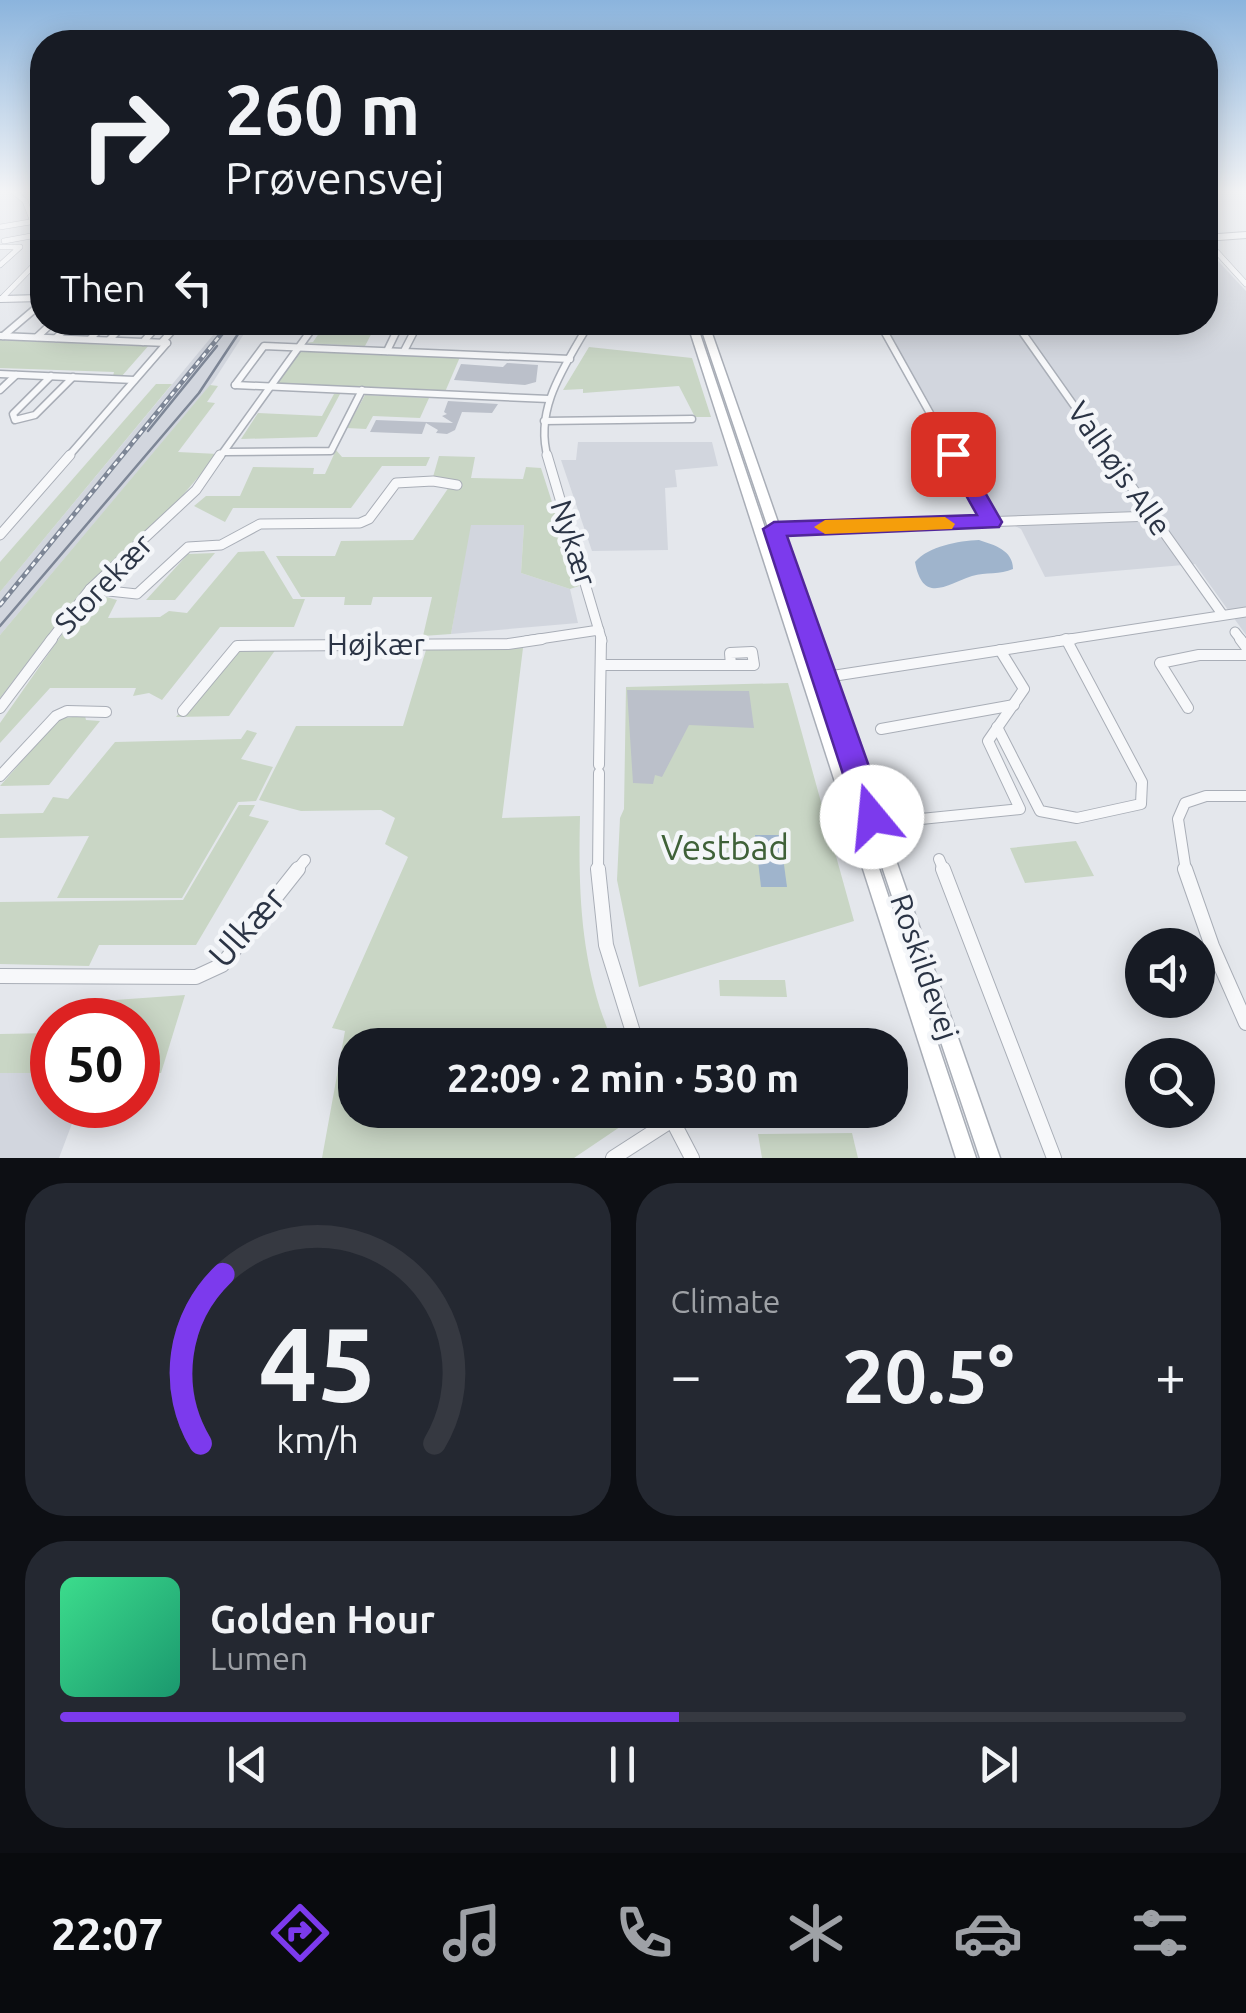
<!DOCTYPE html>
<html lang="en">
<head>
<meta charset="utf-8">
<style>
  :root { --surface:#171b24; --page:#242831; --text:#f1f3f6; --muted:#9ea1a6; --line:#363941; --accent:#7c3aed }
  body { margin:0; font-family:Ubuntu,sans-serif; background:var(--page); color:var(--text); height:100vh; display:flex; flex-direction:column; font-size:38px; white-space:nowrap }
  * { box-sizing:border-box; margin:0 }
  p { font-size:32px; color:var(--muted) }
  .icon { flex:none; width:55px; height:55px; fill:none; stroke:currentColor; stroke-width:2; stroke-linecap:round; stroke-linejoin:round }
  .map { position:relative; height:1158px; overflow:hidden }
  .sheet { display:flex; flex-direction:column; gap:25px; padding:25px; background:#0d0f14; flex:1 }
  .sheet>* { flex:none }
  .hud { position:absolute; left:30px; top:30px; width:1188px; height:305px; border-radius:40px; box-shadow:0 5px 25px #0003; background:#171b24; color:var(--text); overflow:hidden }
  .fabs { position:absolute; left:1125px; top:928px; display:grid; gap:20px }
  .fabs a { display:grid; place-items:center; width:90px; height:90px; border-radius:50%; background:var(--surface); box-shadow:0 5px 25px #0003; font-size:50px }
  .speed { position:absolute; left:30px; top:998px; display:flex; gap:20px; font-size:50px; font-weight:700; text-align:center }
  .speed>* { display:grid; place-content:center; width:130px; height:130px; border-radius:50%; background:var(--surface); box-shadow:0 5px 25px #0003; line-height:1 }
  .speed .limit { border:15px solid #d22; background:#fff; color:#111 }
  .pin { position:absolute; display:grid; place-items:center; width:85px; height:85px; color:#fff; margin:-42px; border-radius:20px; box-shadow:0 5px 15px #0006 }
  .me { position:absolute; width:110px; margin:-55px; rotate:343deg; stroke-linejoin:round; filter:drop-shadow(0 0 8px #0008) }
  .turn { display:flex; align-items:center; gap:35px; height:210px; padding:0 30px; font-size:45px }
  .turn .icon { width:130px; height:130px; stroke-width:2.5 }
  .turn b { display:block; font-size:70px; line-height:85px }
  .then { display:flex; align-items:center; height:95px; padding:0 30px; background:#0003; gap:20px; font-size:38px }
  .big { font-size:75px; font-weight:700; line-height:1.1 }
  .sheet .card { flex:1; display:flex; flex-direction:column; justify-content:center; gap:15px; min-width:0; padding:0 35px; border-radius:40px; background:var(--page) }
  .sheet .dial { align-items:center; gap:0 }
  .dial svg { height:260px; overflow:visible; fill:none; stroke:var(--line); stroke-width:7; stroke-linecap:round; text-anchor:middle }
  .dial text { fill:var(--text); stroke:none }
  .song { display:flex; align-items:center; gap:30px }
  .cover { width:120px; height:120px; border-radius:15px; background:linear-gradient(135deg,hsl(150 70% 55%),hsl(160 70% 35%)) }
  .played { height:10px; border-radius:5px; background:linear-gradient(90deg,var(--accent) 55%,var(--line) 55%) }
  .keys { display:flex; justify-content:space-around; direction:ltr }
  .heat { display:flex; justify-content:space-between; align-items:center; font-size:55px; direction:ltr }
  .sheet .tiles { flex:1; display:grid; gap:25px; grid-template-columns:1fr 1fr }
  .card:last-child { grid-column:span 2 }
  .trip { position:absolute; left:338px; top:1028px; width:570px; height:100px; border-radius:40px; background:var(--surface); box-shadow:0 5px 25px #0003; font-weight:700; line-height:100px; text-align:center }
  .tabs { display:flex; height:160px; justify-content:space-around; align-items:center; background:#090b0e; color:var(--muted) }
  .tabs .icon { width:70px; height:70px }
  .tabs .on { color:var(--accent) }
  .tabs b { font-size:45px; color:var(--text) }
  .map>svg:first-child { display:block }
</style>
</head>
<body>
<div class="map">
<svg width="1246" height="1158" viewBox="0 0 1246 1158">
  <rect width="100%" height="100%" fill="#e4e7ec"/>
  <g fill="#d2d6de">
    <path d="M 1205,247 L 1246,291 L 1246,635 L 1195,564 L 1045,577 L 1021,529 L 993,515 L 884,323 L 1205,322 Z"/>
    <path d="M 223,323 L 251,323 L 213,382 L 0,635 L 0,592 Z"/>
    <path d="M 578,442 L 712,442 L 718,466 L 675,470 L 677,487 L 665,488 L 668,550 L 592,551 L 561,460 L 576,460 Z"/>
    <path d="M 470,525 L 524,525 L 521,573 L 570,589 L 578,623 L 451,634 Z"/>
    <path d="M 0,1073 L 52,1073 L 52,1105 L 79,1105 L 59,1158 L 0,1158 Z"/>
  </g>
  <g fill="#c9d6c5">
    <path d="M 326,323 L 377,323 L 365,346 L 304,343 L 313,342 Z"/>
    <path d="M 0,340 L 135,346 L 150,344 L 121,377 L 113,376 L 114,372 L 0,368 Z"/>
    <path d="M 589,347 L 692,358 L 711,417 L 695,417 L 679,386 L 583,393 L 583,389 L 563,390 Z"/>
    <path d="M 300,351 L 305,351 L 460,357 L 445,392 L 281,385 L 276,381 Z"/>
    <path d="M 156,384 L 172,384 L 0,592 L 0,562 Z"/>
    <path d="M 210,385 L 218,386 L 207,402 L 215,403 L 178,452 L 218,454 L 170,510 L 82,591 L 0,698 L 0,635 Z"/>
    <path d="M 334,394 L 340,394 L 317,437 L 241,439 L 258,413 L 322,416 Z"/>
    <path d="M 365,395 L 429,398 L 420,418 L 373,416 L 366,429 L 347,428 Z"/>
    <path d="M 336,450 L 342,457 L 430,457 L 426,466 L 382,466 L 351,508 L 233,508 L 225,522 L 194,506 L 206,496 L 240,496 L 253,467 L 314,468 L 313,474 L 325,474 Z"/>
    <path d="M 439,456 L 475,457 L 471,478 L 523,479 L 526,467 L 541,468 L 579,586 L 570,589 L 521,573 L 524,525 L 471,525 L 451,634 L 423,636 L 432,597 L 373,597 L 371,605 L 344,605 L 345,597 L 301,597 L 276,556 L 335,556 L 341,541 L 413,540 L 449,487 L 431,484 Z"/>
    <path d="M 264,551 L 293,599 L 305,599 L 294,627 L 220,627 L 162,700 L 149,693 L 133,696 L 136,688 L 50,688 L 0,743 L 0,723 L 63,633 L 96,594 L 117,600 L 108,618 L 160,617 L 169,611 L 187,613 L 238,552 Z"/>
    <path d="M 215,553 L 175,600 L 146,600 L 188,554 Z"/>
    <path d="M 523,648 L 502,818 L 580,816 C 578,896 581,970 614,1045 L 355,1045 L 355,1110 L 645,1110 L 574,1158 L 322,1158 L 345,1031 L 332,1028 L 408,857 L 385,844 L 395,818 L 381,810 L 301,811 L 259,800 L 296,726 L 403,726 L 426,650 Z"/>
    <path d="M 230,649 L 276,649 L 229,716 L 176,717 Z"/>
    <path d="M 788,683 L 854,921 L 639,987 L 617,880 L 620,818 L 624,809 L 626,687 Z"/>
    <path d="M 85,716 L 86,720 L 100,721 L 49,785 L 0,786 L 60,718 Z"/>
    <path d="M 247,730 L 257,733 L 241,759 L 273,767 L 256,801 L 238,802 L 182,898 L 57,898 L 89,836 L 0,838 L 0,814 L 43,813 L 53,797 L 68,799 L 115,742 L 241,739 Z"/>
    <path d="M 239,805 L 255,805 L 249,816 L 269,821 L 196,945 L 99,945 L 89,966 L 0,964 L 0,902 L 183,900 Z"/>
    <path d="M 1076,841 L 1094,876 L 1025,883 L 1010,848 Z"/>
    <path d="M 719,980 L 785,980 L 787,997 L 720,996 Z"/>
    <path d="M 185,995 L 161,1073 L 138,1073 L 138,1020 L 93,1020 L 101,1001 Z"/>
    <path d="M 52,1033 L 52,1073 L 0,1073 L 0,1034 Z"/>
    <path d="M 852,1133 L 858,1158 L 762,1158 L 758,1134 Z"/>
  </g>
  <g fill="#9fb4cc">
    <path d="M 979,540 C 994,545 1013,550 1013,569 C 1000,575 986,572 972,576 C 947,584 923,605 915,562 C 929,546 958,541 979,540 Z"/>
    <path d="M 755,835 L 780,835 L 787,887 L 761,887 Z"/>
  </g>
  <g fill="#bbc0ca">
    <path d="M 507,363 L 538,365 L 536,382 L 525,385 L 454,380 L 461,364 L 503,367 Z"/>
    <path d="M 448,401 L 498,404 L 492,413 L 462,412 L 455,430 L 447,434 L 436,433 L 438,430 L 426,423 L 422,434 L 370,432 L 376,420 L 453,423 L 442,416 L 447,414 L 444,412 Z"/>
    <path d="M 627,690 L 749,691 L 754,728 L 689,725 L 662,777 L 655,775 L 653,784 L 633,783 Z"/>
  </g>
  <g fill="none" stroke-linecap="round" stroke-linejoin="round">
    <defs>
      <g id="minor-far4">
        <path d="M 14,192 L 25,201 L 33,222"/>
        <path d="M 0,227 L 42,220"/>
        <path d="M 1205,239 L 1246,284"/>
        <path d="M 4,241 L 42,234"/>
        <path d="M 0,247 L 20,247 L 0,265"/>
        <path d="M 1,299 L 42,257"/>
        <path d="M 33,311 L 39,306"/>
      </g>
      <g id="minor-far3">
        <path d="M 879,322 L 955,458"/>
        <path d="M 1015,322 L 1111,458"/>
        <path d="M 0,336 L 167,343"/>
        <path d="M 3,336 L 36,308"/>
        <path d="M 37,337 L 53,322"/>
        <path d="M 56,338 L 73,322"/>
        <path d="M 90,339 L 107,322"/>
        <path d="M 109,340 L 127,322"/>
        <path d="M 143,342 L 161,322"/>
        <path d="M 162,342 L 180,322"/>
        <path d="M 387,351 L 401,322"/>
        <path d="M 404,351 L 419,322"/>
        <path d="M 0,374 L 134,380"/>
        <path d="M 51,376 L 13,414 L 15,420 L 35,415 L 73,377"/>
        <path d="M 235,385 L 264,346 L 570,359"/>
        <path d="M 235,385 L 549,399"/>
        <path d="M 0,390 L 16,375"/>
        <path d="M 544,421 L 692,419"/>
        <path d="M 225,452 L 331,451 L 362,390"/>
        <path d="M 67,458 L 167,343"/>
        <path d="M 219,458 L 317,322"/>
        <path d="M 548,458 C 533,408 567,363 590,322"/>
      </g>
      <g id="minor-far2">
        <path d="M 547,455 L 602,641"/>
        <path d="M 953,455 L 991,522"/>
        <path d="M 1109,455 L 1222,614"/>
        <path d="M 774,529 L 1153,516"/>
        <path d="M 0,535 L 70,455"/>
        <path d="M 90,589 L 137,594 L 188,547 L 221,545 L 260,524 L 360,523 L 369,519 L 396,483 L 433,481 L 457,485"/>
        <path d="M 1235,632 L 1242,641"/>
        <path d="M 50,641 L 90,589 L 196,490 L 220,455"/>
        <path d="M 526,641 L 599,630"/>
        <path d="M 1057,641 L 1246,612"/>
      </g>
      <g id="minor-far1">
        <path d="M 1240,639 L 1246,647"/>
        <path d="M 752,652 L 754,665 L 731,665 L 730,653 Z"/>
        <path d="M 603,665 L 731,665"/>
        <path d="M 826,677 L 1073,639"/>
        <path d="M 0,708 L 52,639"/>
        <path d="M 1188,708 L 1160,663 L 1199,655 L 1246,655"/>
        <path d="M 183,711 L 237,646 L 508,644 L 542,639"/>
        <path d="M 997,727 L 1040,811 L 1077,818 L 1141,804 L 1142,782 L 1066,639"/>
        <path d="M 881,729 L 1014,705"/>
        <path d="M 599,765 L 601,639"/>
        <path d="M 0,776 L 56,716 L 67,711 L 106,712"/>
        <path d="M 921,819 L 1020,809 L 988,741 L 1024,689 L 1000,650"/>
        <path d="M 939,859 L 944,871"/>
        <path d="M 296,871 L 305,860"/>
        <path d="M 598,871 L 599,773"/>
        <path d="M 1186,871 L 1178,819 L 1185,803 L 1206,796 L 1246,796"/>
      </g>
      <g id="minor">
        <path d="M 598,869 L 606,945 L 637,1045"/>
        <path d="M 943,869 L 1054,1158"/>
        <path d="M 1185,869 L 1212,946 L 1246,1023"/>
        <path d="M 0,976 L 196,977 L 222,965 L 298,869"/>
        <path d="M 667,1110 L 692,1158"/>
        <path d="M 613,1158 L 672,1120"/>
      </g>
      <g id="tertiary">
        <path d="M 1205,238 L 1246,235"/>
        <path d="M 0,299 L 42,298"/>
      </g>
      <g id="secondary">
        <path d="M 687,322 L 696,322 L 976,1158 L 956,1158 Z"/>
        <path d="M 699,322 L 708,322 L 1000,1158 L 980,1158 Z"/>
      </g>
    </defs>
    <use href="#minor-far4" stroke="#a9aeb7" stroke-width="6"/>
    <use href="#minor-far3" stroke="#a9aeb7" stroke-width="9"/>
    <use href="#minor-far2" stroke="#a9aeb7" stroke-width="11"/>
    <use href="#minor-far1" stroke="#a9aeb7" stroke-width="12"/>
    <use href="#minor" stroke="#a9aeb7" stroke-width="16"/>
    <use href="#tertiary" stroke="#a9aeb7" stroke-width="8"/>
    <use href="#secondary" stroke="#a9aeb7" stroke-width="3"/>
    <use href="#minor-far4" stroke="#f7f8fa" stroke-width="5"/>
    <use href="#minor-far3" stroke="#f7f8fa" stroke-width="6"/>
    <use href="#minor-far2" stroke="#f7f8fa" stroke-width="9"/>
    <use href="#minor-far1" stroke="#f7f8fa" stroke-width="10"/>
    <use href="#minor" stroke="#f7f8fa" stroke-width="14"/>
    <use href="#tertiary" stroke="#f7f8fa" stroke-width="6"/>
    <use href="#secondary" fill="#fff" fill-rule="evenodd"/>
    <g stroke="#7d8696" stroke-width="2.5">
      <path d="M 148,431 L 217,346"/>
      <path d="M 0,626 L 199,393 L 246,322"/>
    </g>
    <defs>
      <path id="rail" d="M 0,605 L 231,322"/>
    </defs>
    <use href="#rail" stroke="#7d8696" stroke-width="5"/>
    <use href="#rail" stroke="#f4f6f9" stroke-width="2.5" stroke-dasharray="5" stroke-linecap="butt"/>
  </g>
  <linearGradient id="sky" x2="0" y2="1"><stop stop-color="#8bb4dd"/><stop offset="0.54" stop-color="#f3f4f6"/><stop offset="1" stop-color="#f3f4f6" stop-opacity="0"/></linearGradient>
  <rect width="1246" height="354" fill="url(#sky)"/>
  <path fill="#7c3aed" stroke="#51269a" stroke-width="2.5" d="M 953,448 L 963,454 L 1002,522 L 999,527 L 787,536 L 887,817 L 882,826 L 872,830 L 862,826 L 857,817 L 763,529 L 774,522 L 977,515 L 943,454 Z"/>
  <path fill="#f59e0b" d="M 945,517 L 955,524 L 952,529 L 825,534 L 814,527 L 825,520 Z"/>
  <g text-anchor="middle" stroke-width="9" stroke-linejoin="round" paint-order="stroke">
    <g font-size="30" fill="#2b3445" stroke="#f4f6f9">
      <text transform="translate(1119 469) rotate(55)" y="10">Valhøjs Alle</text>
      <text transform="translate(573 543) rotate(72)" y="10">Nykær</text>
      <text transform="translate(104 584) rotate(-46)" y="10">Storekær</text>
      <text x="376" y="655">Højkær</text>
      <text transform="translate(924 967) rotate(71)" y="10">Roskildevej</text>
    </g>
    <g font-size="35" fill="#3f6138" stroke="#f4f6f9">
      <text x="725" y="860">Vestbad</text>
    </g>
    <g font-size="35" fill="#2b3445" stroke="#f4f6f9">
      <text transform="translate(247 927) rotate(-48)" y="12">Ulkær</text>
    </g>
  </g>
</svg>
<div class="fabs">
<a><svg class="icon" aria-label="sound" viewBox="0 0 24 24"><path d="M4 9h4l5-4v14l-5-4H4zM17 9q2 3 0 6"/></svg></a>
<a><svg class="icon" aria-label="search" viewBox="0 0 24 24"><circle cx="10" cy="10" r="6"/><path d="M15 15l6 6"/></svg></a>
</div>
<div class="speed"><div class="limit">50</div></div>
<div class="pin" style="left:953px;top:454px;background:#d93025"><svg class="icon" aria-label="arrive" viewBox="0 0 24 24"><path d="M6 21V4h12l-3 4 3 4H6"/></svg></div>
<svg class="me" style="left:872px;top:817px" viewBox="-20 -20 40 40"><circle r="19" fill="#fff"/><path d="M0-13L10 11 0 6-10 11z" fill="#7c3aed"/></svg>
<div class="trip">22:09 · 2 min · 530 m</div>
<div class="hud">
<div class="turn"><svg class="icon" aria-label="right" viewBox="0 0 24 24"><path d="M7 20v-9h11M14 6l5 5-5 5"/></svg><div><b>260 m</b>Prøvensvej</div></div>
<div class="then">Then<svg class="icon" aria-label="left" viewBox="0 0 24 24"><path d="M17 20v-9H6M10 6l-5 5 5 5"/></svg></div>
</div>
</div>
<section class="sheet">
<div class="tiles">
<div class="card dial"><svg viewBox="0 0 100 80">
<path d="M14 69A42 42 0 1 1 86 69"/>
<path d="M14 69A42 42 0 0 1 21 17" stroke="#7c3aed"/>
<text x="50" y="56" font-size="32" font-weight="700">45</text>
<text x="50" y="72" font-size="11">km/h</text>
</svg></div>
<div class="card"><p>Climate</p>
<div class="heat"><a>−</a><b class="big">20.5°</b><a>+</a></div>
</div>
<div class="card">
<div class="song"><i class="cover"></i><div><b>Golden Hour</b><p>Lumen</p></div></div>
<div class="played"></div>
<div class="keys"><svg class="icon" aria-label="previous" viewBox="0 0 24 24"><path d="M18 5L8 12l10 7zM5 5v14"/></svg><svg class="icon" aria-label="pause" viewBox="0 0 24 24"><path d="M8 5v14M16 5v14"/></svg><svg class="icon" aria-label="next" viewBox="0 0 24 24"><path d="M6 5l10 7-10 7zM19 5v14"/></svg></div>
</div>
</div>
</section>
<nav class="tabs">
<b>22:07</b>
<svg class="icon on" aria-label="directions" viewBox="0 0 24 24"><path d="M12 3l9 9-9 9-9-9zM9 14v-3h6M13 9l2 2-2 2"/></svg>
<svg class="icon" aria-label="music" viewBox="0 0 24 24"><path d="M9 18V5l10-2v13"/><circle cx="6" cy="18" r="3"/><circle cx="16" cy="16" r="3"/></svg>
<svg class="icon" aria-label="phone" viewBox="0 0 24 24"><path d="M5 4h4l2 5-3 2q2 4 5 5l2-3 5 2v4C11 20 4 13 5 4z"/></svg>
<svg class="icon" aria-label="climate" viewBox="0 0 24 24"><path d="M12 3v18M4 7l16 10M4 17L20 7"/></svg>
<svg class="icon" aria-label="car" viewBox="0 0 24 24"><path d="M5 17H2v-5l4-1 3-4h7l3 4 3 1v5h-3M9 17h6M6 11h13"/><circle cx="7" cy="17" r="2"/><circle cx="17" cy="17" r="2"/></svg>
<svg class="icon" aria-label="filters" viewBox="0 0 24 24"><path d="M4 7h16M4 17h16"/><circle cx="9" cy="7" r="2"/><circle cx="15" cy="17" r="2"/></svg>
</nav>
</body>
</html>
